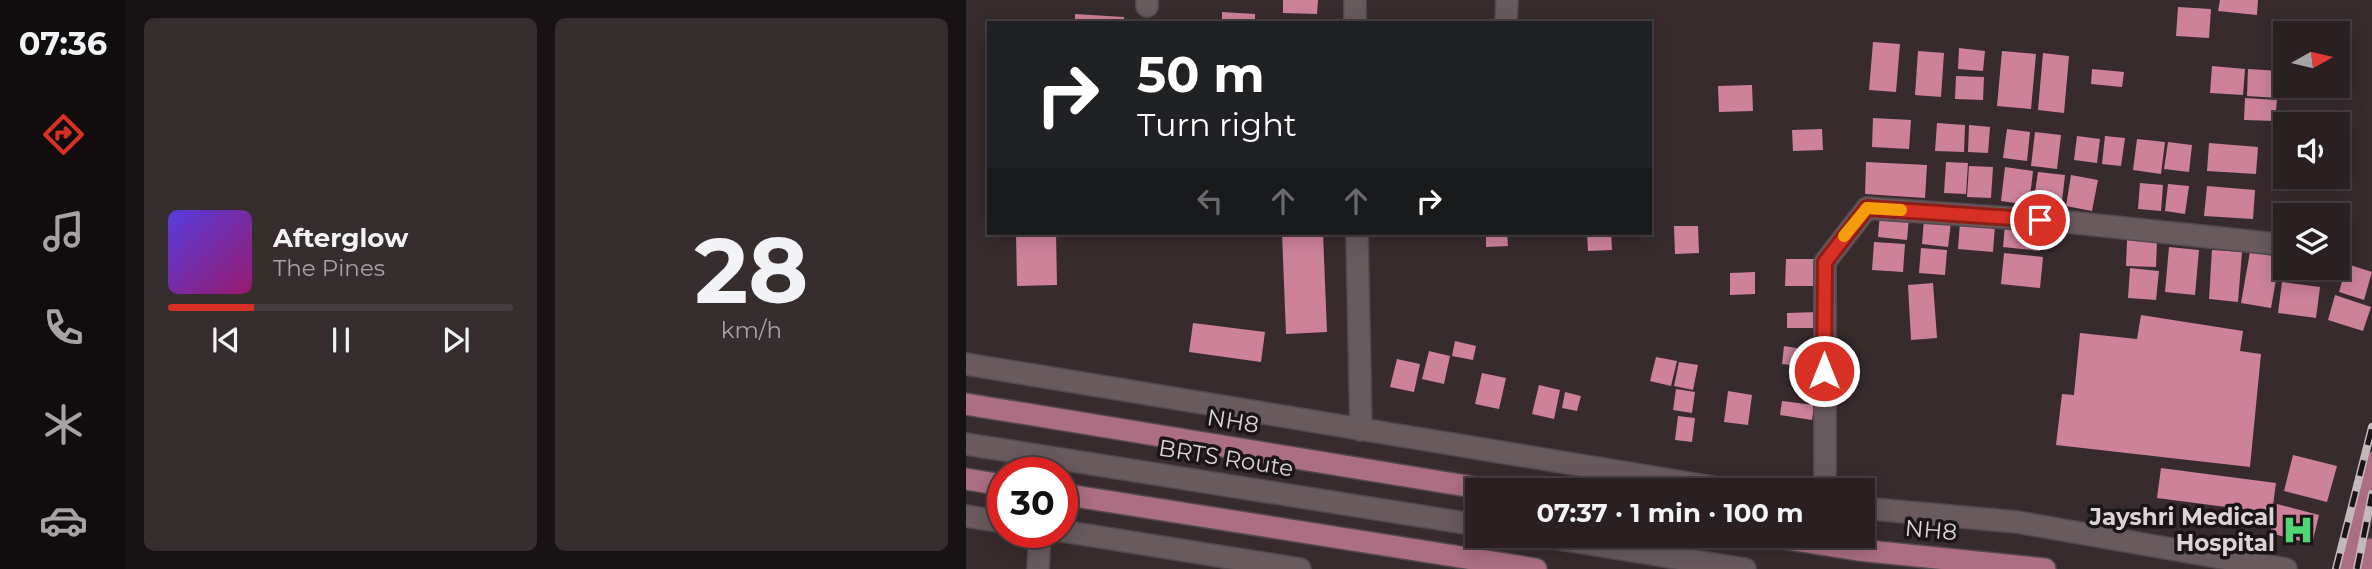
<!DOCTYPE html>
<html lang="en">
<head>
<meta charset="utf-8">
<style>
  :root { --surface:#2a2022; --page:#362d2f; --text:#f1f3f6; --muted:#a5a3a5; --line:#463e40; --accent:#d93025 }
  body { margin:0; font-family:Montserrat,sans-serif; background:var(--page); color:var(--text); height:100vh; display:flex; flex-direction:column; font-size:26px; white-space:nowrap }
  * { box-sizing:border-box; margin:0 }
  p { font-size:23px; color:var(--muted) }
  .icon { flex:none; width:38px; height:38px; fill:none; stroke:currentColor; stroke-width:2; stroke-linecap:round; stroke-linejoin:round }
  .map { position:relative; flex:1; overflow:hidden }
  .details { display:flex; flex-direction:column; gap:18px; padding:18px; background:#171213; width:840px }
  .details>* { flex:none }
  .hud { position:absolute; left:21px; top:21px; width:665px; height:214px; border-radius:0px; box-shadow:0 4px 18px #0003,0 0 0 2px var(--line); background:#202124; color:#fff; overflow:hidden }
  .needle { width:46px; rotate:82deg }
  .controls { position:absolute; left:1307px; top:21px; display:grid; gap:14px }
  .controls a { display:grid; place-items:center; width:77px; height:77px; border-radius:0px; background:var(--surface); box-shadow:0 4px 18px #0003,0 0 0 2px var(--line); font-size:35px }
  .speed { position:absolute; left:21px; top:457px; display:flex; gap:14px; font-size:35px; font-weight:700; text-align:center }
  .speed>* { display:grid; place-content:center; width:91px; height:91px; border-radius:50%; background:var(--surface); box-shadow:0 4px 18px #0003,0 0 0 2px var(--line); line-height:1 }
  .speed .limit { border:10px solid #d22; background:#fff; color:#111 }
  .pin { position:absolute; display:grid; place-items:center; width:60px; height:60px; color:#fff; margin:-30px; border:4px solid #fff; border-radius:50%; box-shadow:0 2px 7px #0007 }
  .me { position:absolute; width:77px; margin:-38px; rotate:0deg; stroke-linejoin:round; filter:drop-shadow(0 0 5px #0008) }
  .turn { display:flex; align-items:center; gap:24px; height:147px; padding:0 35px; font-size:32px }
  .turn .icon { width:91px; height:91px; stroke-width:2.5 }
  .turn b { display:block; font-size:49px; line-height:60px }
  .lanes { display:flex; align-items:center; height:66px; padding:0 35px; background:#0003; justify-content:center; gap:35px; direction:ltr }
  .lanes .off { opacity:.35 }
  .details .card { flex:1; display:flex; flex-direction:column; justify-content:center; gap:10px; min-width:0; padding:0 24px; border-radius:10px; background:var(--page) }
  .details .dial { align-items:center; gap:0 }
  .dial b { font-size:91px; line-height:1 }
  .song { display:flex; align-items:center; gap:21px }
  .cover { width:84px; height:84px; border-radius:10px; background:linear-gradient(135deg,hsl(250 70% 55%),hsl(320 70% 35%)) }
  .played { height:7px; border-radius:4px; background:linear-gradient(90deg,var(--accent) 25%,var(--line) 25%) }
  .keys { display:flex; justify-content:space-around; direction:ltr }
  .details .tiles { flex:1; display:grid; gap:18px; grid-template-columns:repeat(2,1fr) }
  .trip { position:absolute; left:499px; top:478px; width:410px; height:70px; border-radius:0px; background:var(--surface); box-shadow:0 4px 18px #0003,0 0 0 2px var(--line); font-weight:700; line-height:70px; text-align:center }
  main { display:flex; flex:1; min-height:0 }
  .tab-bar { display:flex; flex-direction:column; width:126px; justify-content:space-around; align-items:center; background:#110d0e; color:var(--muted) }
  .tab-bar .icon { width:49px; height:49px }
  .tab-bar .selected { color:var(--accent) }
  .tab-bar b { font-size:32px; color:var(--text) }
  .map>svg:first-child { display:block }
</style>
</head>
<body>
<main>
<nav class="tab-bar">
<b>07:36</b>
<svg class="icon selected" aria-label="directions" viewBox="0 0 24 24"><path d="M12 3l9 9-9 9-9-9zM9 14v-3h6M13 9l2 2-2 2"/></svg>
<svg class="icon" aria-label="music" viewBox="0 0 24 24"><path d="M9 18V5l10-2v13"/><circle cx="6" cy="18" r="3"/><circle cx="16" cy="16" r="3"/></svg>
<svg class="icon" aria-label="phone" viewBox="0 0 24 24"><path d="M5 4h4l2 5-3 2q2 4 5 5l2-3 5 2v4C11 20 4 13 5 4z"/></svg>
<svg class="icon" aria-label="climate" viewBox="0 0 24 24"><path d="M12 3v18M4 7l16 10M4 17L20 7"/></svg>
<svg class="icon" aria-label="car" viewBox="0 0 24 24"><path d="M5 17H2v-5l4-1 3-4h7l3 4 3 1v5h-3M9 17h6M6 11h13"/><circle cx="7" cy="17" r="2"/><circle cx="17" cy="17" r="2"/></svg>
</nav>
<section class="details">
<div class="tiles">
<div class="card">
<div class="song"><i class="cover"></i><div><b>Afterglow</b><p>The Pines</p></div></div>
<div class="played"></div>
<div class="keys"><svg class="icon" aria-label="previous" viewBox="0 0 24 24"><path d="M18 5L8 12l10 7zM5 5v14"/></svg><svg class="icon" aria-label="pause" viewBox="0 0 24 24"><path d="M8 5v14M16 5v14"/></svg><svg class="icon" aria-label="next" viewBox="0 0 24 24"><path d="M6 5l10 7-10 7zM19 5v14"/></svg></div>
</div>
<div class="card dial"><b>28</b><p>km/h</p></div>
</div>
</section>
<div class="map">
<svg width="1406" height="569" viewBox="0 0 1406 569">
  <rect width="100%" height="100%" fill="#382b2e"/>
  <g fill="#cd829a">
    <path d="M 317,0 L 352,0 L 351,14 L 317,13 Z"/>
    <path d="M 1254,0 L 1292,0 L 1291,15 L 1252,11 Z"/>
    <path d="M 1212,7 L 1245,9 L 1243,38 L 1210,36 Z"/>
    <path d="M 256,12 L 289,14 L 289,23 L 256,23 Z"/>
    <path d="M 109,14 L 158,17 L 158,23 L 109,23 Z"/>
    <path d="M 907,42 L 934,44 L 930,92 L 903,90 Z"/>
    <path d="M 993,48 L 1019,51 L 1017,71 L 992,69 Z"/>
    <path d="M 952,51 L 978,53 L 975,97 L 949,95 Z"/>
    <path d="M 1036,51 L 1070,54 L 1065,109 L 1031,106 Z"/>
    <path d="M 1077,53 L 1103,56 L 1098,113 L 1072,110 Z"/>
    <path d="M 1246,66 L 1279,69 L 1277,95 L 1244,93 Z"/>
    <path d="M 1126,69 L 1158,72 L 1156,87 L 1125,84 Z"/>
    <path d="M 1282,69 L 1315,71 L 1313,98 L 1281,96 Z"/>
    <path d="M 990,76 L 1018,77 L 1017,100 L 989,99 Z"/>
    <path d="M 786,85 L 787,111 L 753,112 L 752,86 Z"/>
    <path d="M 1279,98 L 1311,100 L 1309,121 L 1278,120 Z"/>
    <path d="M 907,118 L 945,120 L 943,149 L 906,147 Z"/>
    <path d="M 971,123 L 999,125 L 998,152 L 969,151 Z"/>
    <path d="M 1003,125 L 1024,127 L 1022,153 L 1002,152 Z"/>
    <path d="M 856,129 L 857,150 L 827,151 L 826,130 Z"/>
    <path d="M 1041,129 L 1064,132 L 1061,161 L 1037,158 Z"/>
    <path d="M 1069,132 L 1095,135 L 1091,169 L 1065,166 Z"/>
    <path d="M 1111,136 L 1134,139 L 1131,163 L 1108,160 Z"/>
    <path d="M 1139,136 L 1159,138 L 1155,166 L 1136,164 Z"/>
    <path d="M 1171,139 L 1199,142 L 1195,174 L 1167,170 Z"/>
    <path d="M 1202,142 L 1226,145 L 1223,172 L 1198,169 Z"/>
    <path d="M 1243,143 L 1292,147 L 1290,174 L 1241,171 Z"/>
    <path d="M 900,162 L 961,165 L 959,198 L 899,194 Z"/>
    <path d="M 980,162 L 1002,163 L 1000,194 L 978,193 Z"/>
    <path d="M 1003,166 L 1027,167 L 1025,198 L 1001,197 Z"/>
    <path d="M 1039,167 L 1067,171 L 1063,205 L 1035,201 Z"/>
    <path d="M 1072,172 L 1099,175 L 1095,210 L 1067,206 Z"/>
    <path d="M 1105,175 L 1132,180 L 1126,211 L 1100,206 Z"/>
    <path d="M 1174,183 L 1197,185 L 1195,211 L 1172,209 Z"/>
    <path d="M 1202,184 L 1223,186 L 1219,214 L 1199,211 Z"/>
    <path d="M 1241,186 L 1289,190 L 1287,219 L 1238,216 Z"/>
    <path d="M 914,214 L 943,217 L 941,240 L 912,237 Z"/>
    <path d="M 958,219 L 985,222 L 982,247 L 956,244 Z"/>
    <path d="M 994,222 L 1029,225 L 1027,252 L 992,249 Z"/>
    <path d="M 1039,225 L 1077,229 L 1074,251 L 1037,247 Z"/>
    <path d="M 708,226 L 732,226 L 733,253 L 709,254 Z"/>
    <path d="M 50,233 L 90,233 L 91,285 L 51,286 Z"/>
    <path d="M 316,233 L 357,233 L 361,332 L 320,334 Z"/>
    <path d="M 520,233 L 541,233 L 542,246 L 520,247 Z"/>
    <path d="M 621,233 L 645,233 L 646,250 L 622,251 Z"/>
    <path d="M 1161,240 L 1191,241 L 1190,267 L 1160,266 Z"/>
    <path d="M 908,242 L 939,244 L 937,272 L 906,270 Z"/>
    <path d="M 1203,247 L 1233,250 L 1229,295 L 1199,292 Z"/>
    <path d="M 955,248 L 981,250 L 979,275 L 953,273 Z"/>
    <path d="M 1246,250 L 1276,252 L 1272,302 L 1243,299 Z"/>
    <path d="M 1284,252 L 1314,257 L 1305,308 L 1275,303 Z"/>
    <path d="M 1038,253 L 1077,257 L 1074,288 L 1035,284 Z"/>
    <path d="M 820,259 L 854,259 L 854,286 L 819,286 Z"/>
    <path d="M 1381,264 L 1406,272 L 1398,300 L 1373,292 Z"/>
    <path d="M 1164,268 L 1193,271 L 1190,300 L 1162,298 Z"/>
    <path d="M 1322,268 L 1367,268 L 1365,281 L 1321,275 Z"/>
    <path d="M 789,272 L 789,294 L 764,295 L 764,273 Z"/>
    <path d="M 1316,282 L 1354,287 L 1350,318 L 1312,313 Z"/>
    <path d="M 967,283 L 971,338 L 945,340 L 942,285 Z"/>
    <path d="M 1369,295 L 1405,307 L 1397,331 L 1362,320 Z"/>
    <path d="M 853,312 L 853,328 L 821,328 L 821,313 Z"/>
    <path d="M 1175,315 L 1277,331 L 1274,351 L 1295,354 L 1284,467 L 1090,445 L 1096,394 L 1108,395 L 1114,333 L 1171,339 Z"/>
    <path d="M 227,323 L 299,332 L 295,362 L 223,352 Z"/>
    <path d="M 489,341 L 510,346 L 507,360 L 486,356 Z"/>
    <path d="M 818,346 L 843,350 L 841,367 L 816,364 Z"/>
    <path d="M 463,351 L 484,356 L 478,384 L 456,379 Z"/>
    <path d="M 690,357 L 711,361 L 705,386 L 684,381 Z"/>
    <path d="M 431,359 L 454,364 L 448,392 L 424,387 Z"/>
    <path d="M 713,362 L 732,365 L 727,390 L 708,386 Z"/>
    <path d="M 516,373 L 540,378 L 533,409 L 509,404 Z"/>
    <path d="M 573,385 L 594,390 L 588,419 L 566,414 Z"/>
    <path d="M 710,389 L 729,392 L 726,413 L 707,410 Z"/>
    <path d="M 762,391 L 786,395 L 782,425 L 758,422 Z"/>
    <path d="M 599,392 L 615,396 L 611,411 L 596,408 Z"/>
    <path d="M 816,401 L 848,405 L 846,420 L 814,415 Z"/>
    <path d="M 712,416 L 729,418 L 726,442 L 709,440 Z"/>
    <path d="M 1327,455 L 1371,466 L 1361,502 L 1318,491 Z"/>
    <path d="M 1195,468 L 1310,483 L 1306,513 L 1191,498 Z"/>
    <path d="M 1311,504 L 1353,515 L 1346,544 L 1304,533 Z"/>
  </g>
  <g fill="none" stroke-linecap="round" stroke-linejoin="round">
    <defs>
      <g id="minor">
        <path d="M 389,0 L 389,23"/>
        <path d="M 181,6 L 181,0"/>
        <path d="M 540,23 L 541,0"/>
        <path d="M 391,233 L 395,430"/>
        <path d="M 0,364 L 765,490"/>
        <path d="M 0,444 L 511,525"/>
        <path d="M 859,490 L 859,262 L 901,208 L 1101,222 L 1320,245"/>
        <path d="M 896,508 L 1051,522 L 1320,569"/>
        <path d="M 0,516 L 37,522"/>
        <path d="M 96,531 L 334,569"/>
        <path d="M 574,536 L 779,569"/>
        <path d="M 72,569 L 74,532"/>
      </g>
      <g id="major">
        <path d="M 0,404 L 525,490"/>
        <path d="M 0,479 L 37,485"/>
        <path d="M 96,494 L 570,569"/>
        <path d="M 804,536 L 892,550 L 1079,569"/>
        <path d="M 1383,569 L 1406,463"/>
        <path d="M 1402,569 L 1406,549"/>
      </g>
    </defs>
    <use href="#minor" stroke="#54494c" stroke-width="24"/>
    <use href="#major" stroke="#54494c" stroke-width="24"/>
    <use href="#minor" stroke="#695a5e" stroke-width="21"/>
    <use href="#major" stroke="#ac6e83" stroke-width="21"/>
    <defs>
      <g id="rail">
        <path d="M 1370,569 L 1406,427"/>
        <path d="M 1391,569 L 1406,494"/>
      </g>
    </defs>
    <use href="#rail" stroke="#c3b9bb" stroke-width="8"/>
    <use href="#rail" stroke="#1b1517" stroke-width="5" stroke-dasharray="16" stroke-linecap="butt"/>
  </g>
  <g fill="none" stroke-linecap="round" stroke-linejoin="round">
    <defs>
      <path id="route" d="M 858,371 L 859,262 L 901,208 L 1074,220"/>
    </defs>
    <use href="#route" stroke="#8d1f18" stroke-width="18"/>
    <use href="#route" stroke="#d93025" stroke-width="12"/>
    <path stroke="#f59e0b" stroke-width="12" d="M 878,236 L 901,208 L 935,210"/>
  </g>
  <defs>
    <symbol id="hospital-bare" viewBox="-9 -9 18 18"><path d="M-5-5h3v3.5h4V-5h3V5h-3V1.5h-4V5h-3Z" fill="#4fd675" stroke="#1b1517" stroke-width="2.5" paint-order="stroke"/></symbol>
  </defs>
  <g fill-rule="evenodd">
    <use href="#hospital-bare" x="1310" y="508" width="44" height="44"/>
  </g>
  <g text-anchor="middle" stroke-width="7" stroke-linejoin="round" paint-order="stroke">
    <g font-size="23" fill="#dcd3d5" stroke="#1b1517">
      <text transform="translate(267 421) rotate(9)" y="8">NH8</text>
      <text transform="translate(260 458) rotate(9)" y="8">BRTS Route</text>
      <text transform="translate(965 530) rotate(5)" y="8">NH8</text>
    </g>
    <g font-size="23" font-weight="bold" fill="#dcd3d5" stroke="#1b1517" text-anchor="end">
      <text x="1309" y="525">Jayshri Medical<tspan x="1309" dy="26">Hospital</tspan></text>
    </g>
  </g>
</svg>
<div class="controls">
<a><svg class="needle" viewBox="-14 -14 28 28"><path d="M0-13l5 13h-10z" fill="#e53935"/><path d="M0 13l5-13h-10z" fill="#a5a3a5"/></svg></a>
<a><svg class="icon" aria-label="sound" viewBox="0 0 24 24"><path d="M4 9h4l5-4v14l-5-4H4zM17 9q2 3 0 6"/></svg></a>
<a><svg class="icon" aria-label="layers" viewBox="0 0 24 24"><path d="M12 4l9 5-9 5-9-5zM3 14l9 5 9-5"/></svg></a>
</div>
<div class="speed"><div class="limit">30</div></div>
<div class="pin" style="left:1074px;top:220px;background:#d93025"><svg class="icon" aria-label="arrive" viewBox="0 0 24 24"><path d="M6 21V4h12l-3 4 3 4H6"/></svg></div>
<svg class="me" style="left:858px;top:371px" viewBox="-20 -20 40 40"><circle r="17" fill="#d93025" stroke="#fff" stroke-width="3"/><path d="M0-11L8 9 0 5-8 9z" fill="#fff"/></svg>
<div class="trip">07:37 · 1 min · 100 m</div>
<div class="hud">
<div class="turn"><svg class="icon" aria-label="right" viewBox="0 0 24 24"><path d="M7 20v-9h11M14 6l5 5-5 5"/></svg><div><b>50 m</b>Turn right</div></div>
<div class="lanes"><svg class="icon off" aria-label="left" viewBox="0 0 24 24"><path d="M17 20v-9H6M10 6l-5 5 5 5"/></svg><svg class="icon off" aria-label="ahead" viewBox="0 0 24 24"><path d="M12 20V5M6 11l6-6 6 6"/></svg><svg class="icon off" aria-label="ahead" viewBox="0 0 24 24"><path d="M12 20V5M6 11l6-6 6 6"/></svg><svg class="icon" aria-label="right" viewBox="0 0 24 24"><path d="M7 20v-9h11M14 6l5 5-5 5"/></svg></div>
</div>
</div>
</main>
</body>
</html>
